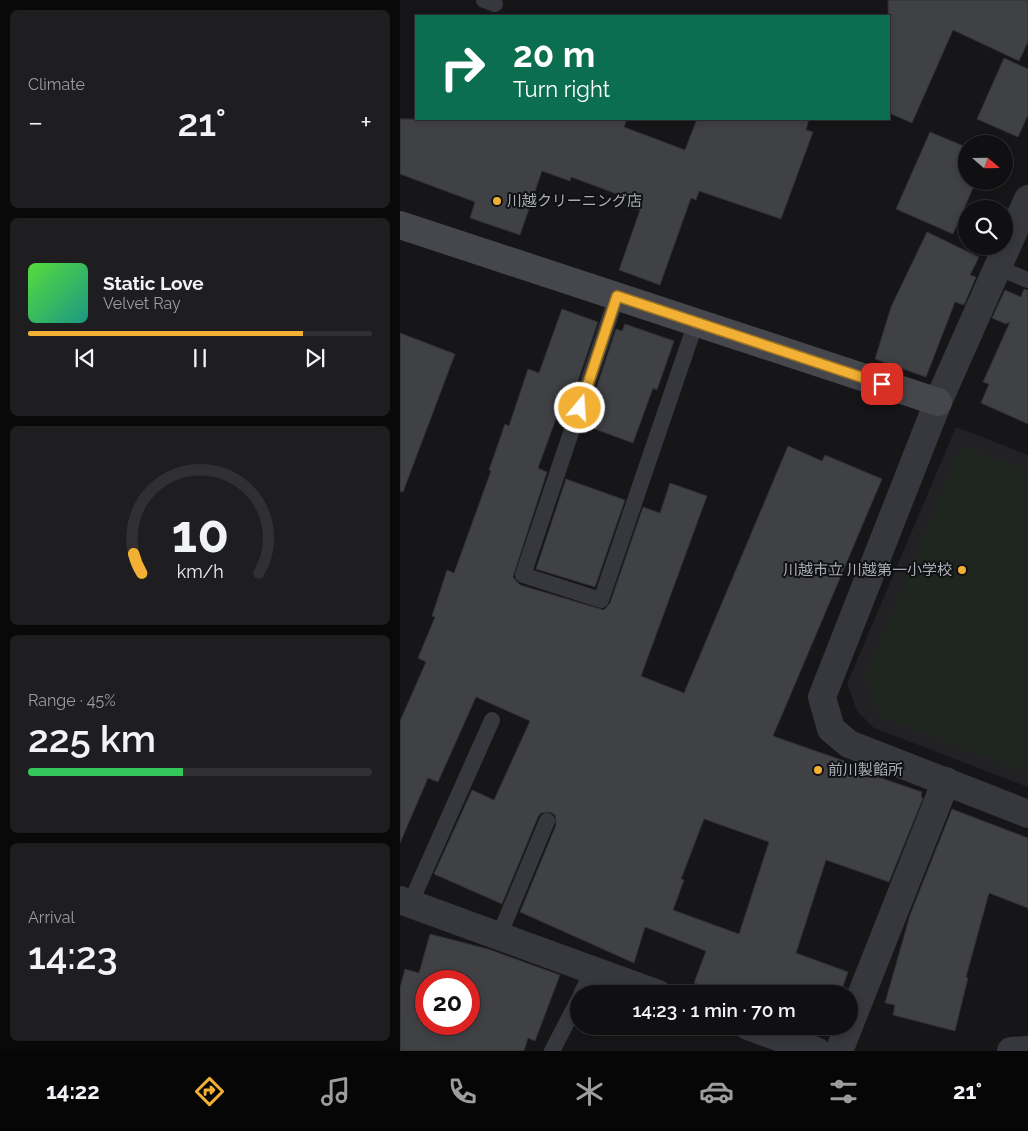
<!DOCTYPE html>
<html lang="en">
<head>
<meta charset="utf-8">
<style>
  :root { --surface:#101012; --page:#1e1e20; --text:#f1f3f6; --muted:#9c9d9f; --line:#303032; --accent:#f2b134 }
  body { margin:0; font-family:Raleway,"Noto Sans JP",sans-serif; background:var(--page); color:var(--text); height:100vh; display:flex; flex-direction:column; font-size:19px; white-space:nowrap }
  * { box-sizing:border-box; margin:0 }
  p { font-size:16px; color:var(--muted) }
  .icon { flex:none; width:28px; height:28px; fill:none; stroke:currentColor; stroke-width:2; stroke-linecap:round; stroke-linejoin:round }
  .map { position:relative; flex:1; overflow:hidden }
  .sheet { display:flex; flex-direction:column; gap:10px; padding:10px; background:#09090a; width:400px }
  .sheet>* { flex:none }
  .banner { position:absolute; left:15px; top:15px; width:475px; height:105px; border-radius:0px; box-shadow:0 2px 8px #0003,0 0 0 1px var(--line); background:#0b6e4f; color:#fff; overflow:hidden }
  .needle { width:32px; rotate:110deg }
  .buttons { position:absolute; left:558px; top:135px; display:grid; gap:10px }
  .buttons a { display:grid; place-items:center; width:55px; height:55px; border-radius:50%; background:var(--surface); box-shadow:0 2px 8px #0003,0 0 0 1px var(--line); font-size:25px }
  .speed { position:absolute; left:15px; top:970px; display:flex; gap:10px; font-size:25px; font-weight:700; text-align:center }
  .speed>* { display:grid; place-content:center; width:65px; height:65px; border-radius:50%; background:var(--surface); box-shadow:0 2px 8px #0003,0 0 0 1px var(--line); line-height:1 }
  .speed .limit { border:8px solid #d22; background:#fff; color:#111 }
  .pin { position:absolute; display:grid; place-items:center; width:42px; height:42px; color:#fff; margin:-21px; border-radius:10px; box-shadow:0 2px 8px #0006 }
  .me { position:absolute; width:55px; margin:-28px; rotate:18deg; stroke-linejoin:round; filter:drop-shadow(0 0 4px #0008) }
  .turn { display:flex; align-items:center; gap:18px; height:105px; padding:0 15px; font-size:22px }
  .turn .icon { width:65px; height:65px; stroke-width:2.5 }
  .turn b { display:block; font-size:35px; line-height:42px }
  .big { font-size:38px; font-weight:600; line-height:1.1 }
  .sheet .widget { flex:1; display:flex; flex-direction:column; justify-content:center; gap:8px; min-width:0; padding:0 18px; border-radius:8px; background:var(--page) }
  .sheet .dial { align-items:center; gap:0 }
  .dial svg { height:130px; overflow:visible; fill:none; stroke:var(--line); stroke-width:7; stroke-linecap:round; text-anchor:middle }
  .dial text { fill:var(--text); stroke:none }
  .song { display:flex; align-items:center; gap:15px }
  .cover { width:60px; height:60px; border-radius:8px; background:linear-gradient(135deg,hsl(110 70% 55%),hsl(170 70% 35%)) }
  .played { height:5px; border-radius:2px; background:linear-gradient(90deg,var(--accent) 80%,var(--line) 80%) }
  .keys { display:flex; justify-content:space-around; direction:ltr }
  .heat { display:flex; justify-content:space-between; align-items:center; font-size:28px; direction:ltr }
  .charge { height:8px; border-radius:4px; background:linear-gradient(90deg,#34c759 45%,var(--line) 0) }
  .trip { position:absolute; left:170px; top:985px; width:288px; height:50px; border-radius:25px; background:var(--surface); box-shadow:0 2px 8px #0003,0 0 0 1px var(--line); font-weight:600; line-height:50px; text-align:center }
  .menu { display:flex; height:80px; justify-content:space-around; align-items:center; background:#060607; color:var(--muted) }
  .menu .icon { width:35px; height:35px }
  .menu .active { color:var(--accent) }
  .menu b { font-size:22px; color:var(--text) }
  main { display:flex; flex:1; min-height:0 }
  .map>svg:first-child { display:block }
</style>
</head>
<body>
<main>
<section class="sheet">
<div class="widget"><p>Climate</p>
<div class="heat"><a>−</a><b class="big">21°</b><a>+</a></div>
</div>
<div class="widget">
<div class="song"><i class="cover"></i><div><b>Static Love</b><p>Velvet Ray</p></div></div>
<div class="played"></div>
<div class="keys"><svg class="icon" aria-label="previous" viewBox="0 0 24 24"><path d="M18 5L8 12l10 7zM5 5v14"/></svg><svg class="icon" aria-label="pause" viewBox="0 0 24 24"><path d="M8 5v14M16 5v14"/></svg><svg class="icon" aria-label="next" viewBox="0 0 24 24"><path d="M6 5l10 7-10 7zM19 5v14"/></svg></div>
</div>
<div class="widget dial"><svg viewBox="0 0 100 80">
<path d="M14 69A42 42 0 1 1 86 69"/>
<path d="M14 69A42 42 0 0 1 9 57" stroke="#f2b134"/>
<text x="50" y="56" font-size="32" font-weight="700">10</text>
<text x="50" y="72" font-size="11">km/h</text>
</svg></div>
<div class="widget"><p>Range · 45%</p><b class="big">225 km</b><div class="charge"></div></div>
<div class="widget"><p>Arrival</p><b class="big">14:23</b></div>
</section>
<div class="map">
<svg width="628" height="1051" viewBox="0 0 628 1051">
  <rect width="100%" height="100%" fill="#161618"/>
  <path fill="#222225" d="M 556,427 L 628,455 L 628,787 L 474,728 L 457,711 L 447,684 Z"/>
  <path fill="#1e261f" d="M 561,446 L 628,470 L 628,773 L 479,716 L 466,675 Z"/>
  <g fill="#404145" stroke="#303034" fill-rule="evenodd">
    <path d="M 488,0 L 628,0 L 628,42 L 619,61 L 553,30 L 512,123 L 489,113 Z"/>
    <path d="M 604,58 L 628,69 L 628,115 L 618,137 L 577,119 Z"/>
    <path d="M 0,119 L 227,119 L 224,127 L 285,150 L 297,119 L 409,119 L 406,130 L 413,132 L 381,219 L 299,191 L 296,200 L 291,198 L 260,285 L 219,270 L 240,210 L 233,207 L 236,201 L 171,177 L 170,181 L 142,171 L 120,235 L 70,218 L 75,202 L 0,174 Z"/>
    <path d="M 530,132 L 566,147 L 566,181 L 576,181 L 553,234 L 496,209 Z"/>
    <path d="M 527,232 L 579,257 L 570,275 L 576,277 L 564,305 L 555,302 L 526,377 L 475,359 L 491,307 Z"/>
    <path d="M 624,289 L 628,290 L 628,424 L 581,403 L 589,384 L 583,382 L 610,322 L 606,324 L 592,318 L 605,290 L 621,297 Z"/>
    <path d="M 162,309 L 198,322 L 165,419 L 157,416 L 138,468 L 147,472 L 113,577 L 120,585 L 204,610 L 210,603 L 243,507 L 260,513 L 270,483 L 307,496 L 241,676 L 284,693 L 388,446 L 422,461 L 425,455 L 482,479 L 373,736 L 450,763 L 449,767 L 522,792 L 521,797 L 523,798 L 489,882 L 426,860 L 396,953 L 448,972 L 440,994 L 323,994 L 294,983 L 306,951 L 245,927 L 234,963 L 120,912 L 156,825 L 155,815 L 150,812 L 141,813 L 138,817 L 102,904 L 34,874 L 72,790 L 94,800 L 130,721 L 76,697 L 38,782 L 28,778 L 0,843 L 0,721 L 26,662 L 18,658 L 35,617 L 32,616 L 47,570 L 54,573 L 91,471 L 89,470 L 105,424 L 109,426 L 128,369 L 139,373 ZM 304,819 L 369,842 L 339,934 L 273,910 L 284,880 L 281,879 Z"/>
    <path d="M 225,324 L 274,341 L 257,390 L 253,388 L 233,443 L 184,425 L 216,329 L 222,331 Z"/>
    <path d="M 0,333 L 55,354 L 3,492 L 0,491 Z"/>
    <path d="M 166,479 L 225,500 L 195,587 L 136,569 Z"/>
    <path d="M 552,809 L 628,838 L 628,908 L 589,893 L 566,977 L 568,978 L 555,1031 L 493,1015 L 495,1005 L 485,1003 L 510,915 Z"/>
    <path d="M 30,934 L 88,949 L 160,975 L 135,1041 L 128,1038 L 124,1051 L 0,1051 L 0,988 L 5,969 L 19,973 ZM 26,981 L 69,981 L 69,1024 L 26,1024 Z"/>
  </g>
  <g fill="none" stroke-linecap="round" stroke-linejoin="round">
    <g stroke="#37383d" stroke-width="16">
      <path d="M 84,0 L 95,4"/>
      <path d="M 598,268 L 628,280"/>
      <path d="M 217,296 L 123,575 L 201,600 L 296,322"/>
      <path d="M 10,904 L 92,720"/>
      <path d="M 99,936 L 147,821"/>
      <path d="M 181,994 L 193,970"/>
      <path d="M 152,1051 L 179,999"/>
    </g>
    <g stroke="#37383d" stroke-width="28">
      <path d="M 628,199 L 538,402 L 422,697 L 431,729 L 449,744 L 628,814"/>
      <path d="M 0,900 L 258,994"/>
      <path d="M 348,1026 L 416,1051"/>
      <path d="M 439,1051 L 546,781"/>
      <path d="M 611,1051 L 628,1050"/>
    </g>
    <path stroke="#45474d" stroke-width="28" d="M 0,225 L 538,402"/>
  </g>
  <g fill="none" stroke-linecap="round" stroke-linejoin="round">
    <defs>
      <path id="route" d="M 180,408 L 217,296 L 482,384"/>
    </defs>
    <use href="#route" stroke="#9d7322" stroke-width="12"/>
    <use href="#route" stroke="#f2b134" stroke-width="9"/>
  </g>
  <g fill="#f2b134" stroke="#111113" stroke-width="2">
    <circle cx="97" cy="201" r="5"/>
    <circle cx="562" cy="570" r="5"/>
    <circle cx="418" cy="770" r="5"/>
  </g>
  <g text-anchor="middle" stroke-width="4" stroke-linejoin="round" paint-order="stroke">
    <g font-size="15" fill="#a8adb8" stroke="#111113" text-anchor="start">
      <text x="107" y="206">川越クリーニング店</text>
      <text x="552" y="575" text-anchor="end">川越市立 川越第一小学校</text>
      <text x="428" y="775">前川製餡所</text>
    </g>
  </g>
</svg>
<div class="buttons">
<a><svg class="needle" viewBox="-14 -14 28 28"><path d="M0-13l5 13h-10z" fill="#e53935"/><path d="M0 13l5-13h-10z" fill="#9c9d9f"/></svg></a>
<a><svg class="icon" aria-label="search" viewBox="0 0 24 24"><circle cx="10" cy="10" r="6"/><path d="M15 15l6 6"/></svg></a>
</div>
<div class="speed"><div class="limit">20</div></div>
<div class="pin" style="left:482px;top:384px;background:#d93025"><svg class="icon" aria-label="arrive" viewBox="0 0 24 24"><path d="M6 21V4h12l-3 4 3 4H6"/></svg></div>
<svg class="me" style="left:180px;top:408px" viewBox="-20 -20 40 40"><circle r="17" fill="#f2b134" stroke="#fff" stroke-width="3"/><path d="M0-11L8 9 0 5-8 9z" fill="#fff"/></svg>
<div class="trip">14:23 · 1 min · 70 m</div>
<div class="banner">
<div class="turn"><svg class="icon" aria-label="right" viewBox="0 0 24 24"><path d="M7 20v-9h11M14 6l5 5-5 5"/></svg><div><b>20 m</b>Turn right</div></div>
</div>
</div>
</main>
<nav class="menu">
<b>14:22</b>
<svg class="icon active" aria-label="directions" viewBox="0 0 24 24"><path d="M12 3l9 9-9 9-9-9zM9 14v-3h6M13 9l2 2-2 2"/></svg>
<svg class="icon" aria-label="music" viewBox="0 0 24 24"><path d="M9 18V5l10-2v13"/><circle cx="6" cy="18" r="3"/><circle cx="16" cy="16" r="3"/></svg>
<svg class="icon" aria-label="phone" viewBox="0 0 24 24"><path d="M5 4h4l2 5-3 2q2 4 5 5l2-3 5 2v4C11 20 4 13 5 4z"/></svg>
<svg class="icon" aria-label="climate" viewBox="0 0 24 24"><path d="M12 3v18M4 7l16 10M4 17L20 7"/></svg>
<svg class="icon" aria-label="car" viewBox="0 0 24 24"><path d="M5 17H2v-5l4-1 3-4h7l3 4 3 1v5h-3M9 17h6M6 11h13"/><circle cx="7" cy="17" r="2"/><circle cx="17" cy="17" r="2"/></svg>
<svg class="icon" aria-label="filters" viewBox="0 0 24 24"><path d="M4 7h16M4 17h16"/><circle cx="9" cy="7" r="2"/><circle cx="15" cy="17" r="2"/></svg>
<b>21°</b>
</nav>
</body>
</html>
